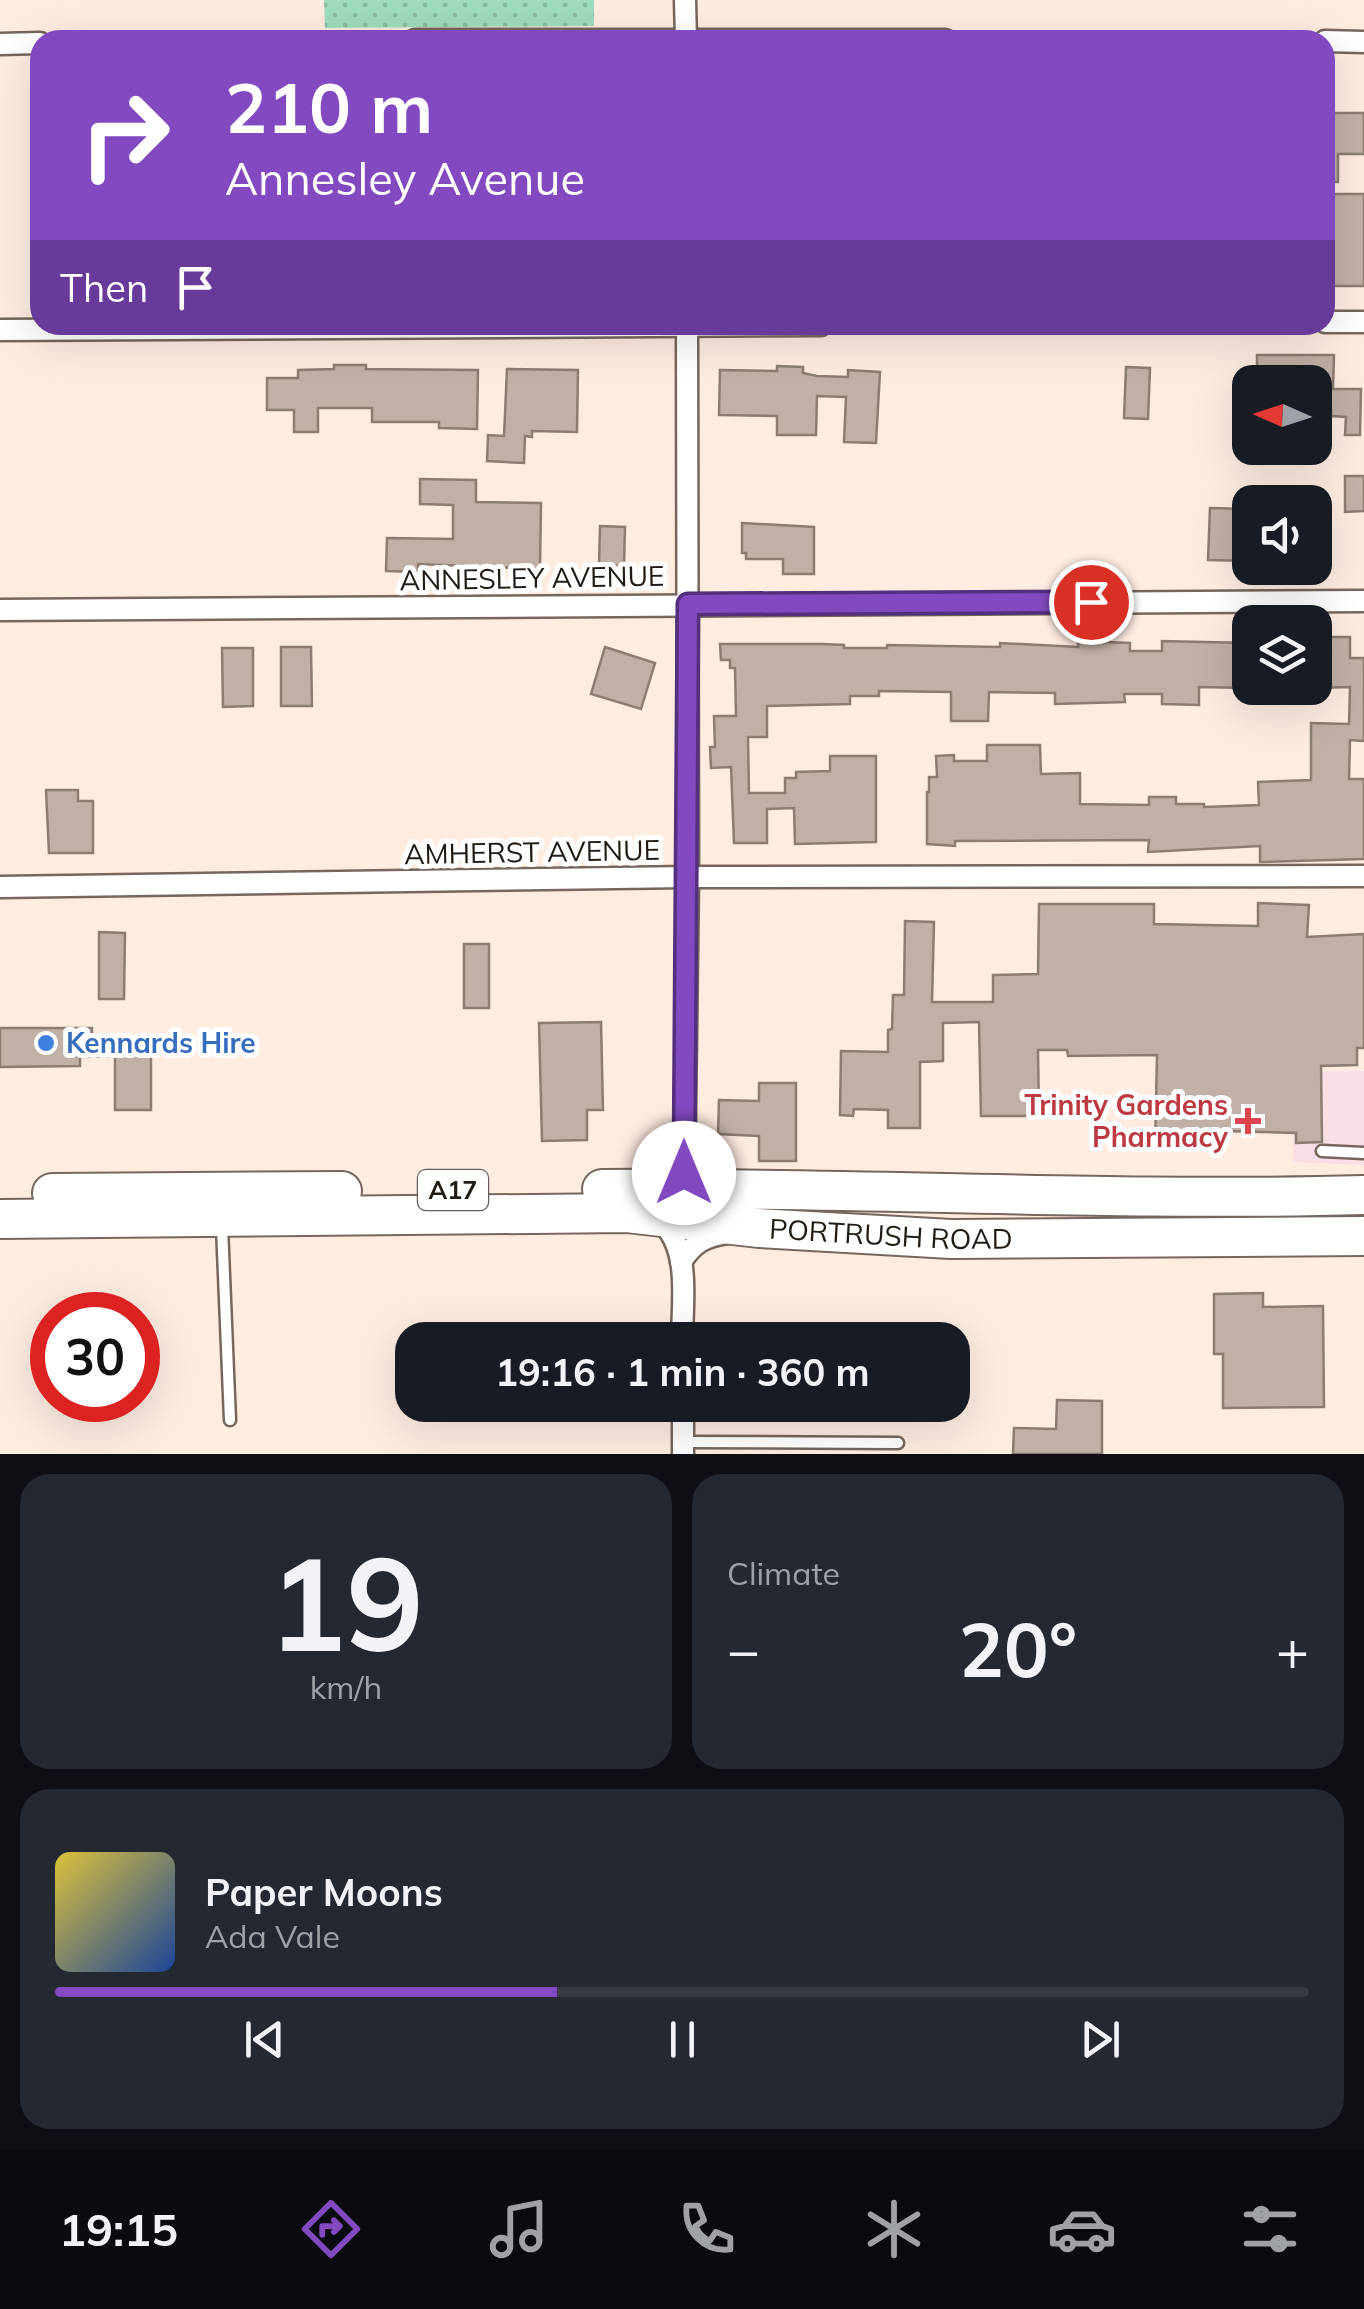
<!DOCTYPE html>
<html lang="en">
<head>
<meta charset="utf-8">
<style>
  :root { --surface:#171b24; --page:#242831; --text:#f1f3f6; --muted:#9ea1a6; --line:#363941; --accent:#8249c0 }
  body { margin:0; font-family:Mulish,sans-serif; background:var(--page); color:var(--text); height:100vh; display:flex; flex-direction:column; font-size:38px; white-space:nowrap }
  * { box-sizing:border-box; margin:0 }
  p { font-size:32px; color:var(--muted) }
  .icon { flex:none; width:55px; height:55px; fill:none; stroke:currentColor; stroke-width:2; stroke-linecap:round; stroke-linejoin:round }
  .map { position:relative; height:1454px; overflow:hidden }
  .details { display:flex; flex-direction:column; gap:20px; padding:20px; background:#0d0f14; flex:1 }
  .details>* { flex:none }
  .hud { position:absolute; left:30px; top:30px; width:1305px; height:305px; border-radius:30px; box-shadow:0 10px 40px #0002; background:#8249c0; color:#fff; overflow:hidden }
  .needle { width:65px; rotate:273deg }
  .buttons { position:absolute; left:1232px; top:365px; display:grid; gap:20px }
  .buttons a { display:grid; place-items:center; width:100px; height:100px; border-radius:20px; background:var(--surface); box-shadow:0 10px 40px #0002; font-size:50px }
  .speed { position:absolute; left:30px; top:1292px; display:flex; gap:20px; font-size:50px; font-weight:700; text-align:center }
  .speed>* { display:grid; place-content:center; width:130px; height:130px; border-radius:50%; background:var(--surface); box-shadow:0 10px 40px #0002; line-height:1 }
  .speed .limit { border:15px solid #d22; background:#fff; color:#111 }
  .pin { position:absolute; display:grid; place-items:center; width:85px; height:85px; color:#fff; margin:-42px; border:5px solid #fff; border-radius:50%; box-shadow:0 2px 10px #0007 }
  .me { position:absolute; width:110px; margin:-55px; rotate:0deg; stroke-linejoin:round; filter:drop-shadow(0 0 8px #0008) }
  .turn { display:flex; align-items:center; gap:35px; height:210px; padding:0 30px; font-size:45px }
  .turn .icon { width:130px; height:130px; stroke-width:2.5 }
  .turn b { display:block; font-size:70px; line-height:85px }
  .then { display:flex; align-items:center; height:95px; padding:0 30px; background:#0003; gap:20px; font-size:38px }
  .big { font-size:75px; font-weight:700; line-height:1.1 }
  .details .widget { flex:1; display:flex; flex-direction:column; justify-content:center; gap:15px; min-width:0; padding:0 35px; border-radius:30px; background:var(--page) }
  .details .dial { align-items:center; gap:0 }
  .dial b { font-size:130px; line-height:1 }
  .song { display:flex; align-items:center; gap:30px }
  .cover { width:120px; height:120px; border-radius:15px; background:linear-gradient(135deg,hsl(50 70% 55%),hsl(220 70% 35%)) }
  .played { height:10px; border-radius:5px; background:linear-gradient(90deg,var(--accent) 40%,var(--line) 40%) }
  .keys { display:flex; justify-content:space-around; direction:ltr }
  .heat { display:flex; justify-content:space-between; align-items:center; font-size:55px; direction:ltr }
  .details .tiles { flex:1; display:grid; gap:20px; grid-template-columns:1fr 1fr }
  .widget:last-child { grid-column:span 2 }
  .trip { position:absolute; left:395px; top:1322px; width:575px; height:100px; border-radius:30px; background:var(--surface); box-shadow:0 10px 40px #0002; font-weight:700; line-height:100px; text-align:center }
  .dock { display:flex; height:160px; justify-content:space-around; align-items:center; background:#090b0e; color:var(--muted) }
  .dock .icon { width:70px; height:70px }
  .dock .active { color:var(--accent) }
  .dock b { font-size:45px; color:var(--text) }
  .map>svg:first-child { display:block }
</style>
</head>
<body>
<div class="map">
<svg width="1364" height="1454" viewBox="0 0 1364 1454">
  <defs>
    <pattern id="grass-dots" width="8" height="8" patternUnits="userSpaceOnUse" patternTransform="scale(2.5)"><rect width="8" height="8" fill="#9edcbd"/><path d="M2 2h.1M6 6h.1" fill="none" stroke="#88bca2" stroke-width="1.8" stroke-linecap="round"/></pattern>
  </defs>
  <rect width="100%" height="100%" fill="#feece1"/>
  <path fill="#f8dee5" d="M 1364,1071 L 1364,1165 L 1293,1162 L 1293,1072 Z"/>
  <path fill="url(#grass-dots)" d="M 324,0 L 594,0 L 594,26 L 325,28 Z"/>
  <g fill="#c1b0a5" stroke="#8c7d72" stroke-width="2.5">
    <path d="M 1325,113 L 1364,113 L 1364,154 L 1338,154 L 1338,182 L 1325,182 Z"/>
    <rect x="1325" y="194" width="39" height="92"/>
    <path d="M 1257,355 L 1334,355 L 1333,389 L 1361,389 L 1360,435 L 1345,435 L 1346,417 L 1331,416 L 1331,412 L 1315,411 L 1315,382 L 1257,382 Z"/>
    <path d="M 334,365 L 366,365 L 366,369 L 478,370 L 477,429 L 439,428 L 439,422 L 372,422 L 372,408 L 318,408 L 318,432 L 294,432 L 294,410 L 267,410 L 267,378 L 298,378 L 298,370 L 334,369 Z"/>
    <path d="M 777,366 L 803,367 L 803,373 L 817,376 L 848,377 L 848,370 L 880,372 L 876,443 L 844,442 L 846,397 L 817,396 L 816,435 L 777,435 L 777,416 L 719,415 L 720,370 L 777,371 Z"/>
    <path d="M 1126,367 L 1150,368 L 1148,419 L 1124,418 Z"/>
    <path d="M 507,369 L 578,370 L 577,432 L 532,431 L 532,437 L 525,436 L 524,463 L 487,461 L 488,435 L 504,436 Z"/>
    <path d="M 1345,476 L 1364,476 L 1364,511 L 1345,512 Z"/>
    <path d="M 420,479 L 476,480 L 476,502 L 541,503 L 540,569 L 418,564 L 418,572 L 386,571 L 387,538 L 453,539 L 453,505 L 420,504 Z"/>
    <path d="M 1210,508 L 1250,509 L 1250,561 L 1208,560 Z"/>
    <path d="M 742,523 L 814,527 L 814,574 L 783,574 L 783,559 L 746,559 L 746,553 L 742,553 Z"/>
    <path d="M 600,526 L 625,527 L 624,566 L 599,565 Z"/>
    <path d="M 1318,637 L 1350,637 L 1350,658 L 1364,658 L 1364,741 L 1350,740 L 1349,779 L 1364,779 L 1364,859 L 1260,862 L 1260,846 L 1148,852 L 1149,840 L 955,841 L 955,846 L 927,844 L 927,792 L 929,792 L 929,777 L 937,777 L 936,756 L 954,755 L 954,761 L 987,761 L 987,745 L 1040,745 L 1041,774 L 1080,773 L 1080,804 L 1149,805 L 1149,797 L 1176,797 L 1176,804 L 1204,804 L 1204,807 L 1259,805 L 1258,782 L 1311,780 L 1311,723 L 1349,724 L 1350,687 L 1315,688 Z"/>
    <path d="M 1078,641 L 1130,643 L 1130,651 L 1162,651 L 1162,641 L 1249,643 L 1248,688 L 1199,687 L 1199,705 L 1162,704 L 1162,694 L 1124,694 L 1125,702 L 1055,704 L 1055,693 L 989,692 L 988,721 L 951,721 L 951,692 L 879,691 L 879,696 L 850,696 L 850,704 L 767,706 L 767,737 L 748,737 L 749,793 L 785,793 L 785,778 L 796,778 L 796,772 L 830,771 L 830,756 L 876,756 L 876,842 L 795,844 L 794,808 L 767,809 L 767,843 L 734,843 L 731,767 L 711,768 L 710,747 L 715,747 L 714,716 L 736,716 L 735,668 L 730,668 L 730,660 L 721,660 L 720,644 L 823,644 L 844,645 L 844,648 L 887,648 L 887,645 L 1000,647 L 1000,643 L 1078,647 Z"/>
    <path d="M 281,647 L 311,647 L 312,706 L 281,706 Z"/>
    <path d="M 605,647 L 655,663 L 641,709 L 591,694 Z"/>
    <path d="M 222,648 L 253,648 L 253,706 L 223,707 Z"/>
    <path d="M 46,790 L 78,790 L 78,801 L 93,801 L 93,853 L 49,853 Z"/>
    <path d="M 1258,903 L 1309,905 L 1307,937 L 1364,934 L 1364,1048 L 1357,1048 L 1357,1065 L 1321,1066 L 1322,1142 L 1296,1143 L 1296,1133 L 1224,1131 L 1224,1148 L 1155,1147 L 1157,1055 L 1068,1056 L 1067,1050 L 1038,1050 L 1039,1116 L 981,1116 L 979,1022 L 943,1023 L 943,1061 L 920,1062 L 920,1128 L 888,1128 L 888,1110 L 854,1109 L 853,1116 L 840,1115 L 841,1051 L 888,1052 L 888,1030 L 892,1029 L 893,995 L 904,995 L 905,921 L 934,922 L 932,1002 L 993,1002 L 993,975 L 1038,974 L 1039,904 L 1154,904 L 1154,924 L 1258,926 Z"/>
    <path d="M 99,932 L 125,933 L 124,999 L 99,999 Z"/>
    <rect x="464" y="944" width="25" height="64"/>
    <path d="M 601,1022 L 603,1110 L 587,1110 L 587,1140 L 542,1141 L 539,1023 Z"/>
    <path d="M 0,1028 L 92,1028 L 92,1042 L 151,1042 L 151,1110 L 115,1110 L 115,1056 L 80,1057 L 80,1066 L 0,1067 Z"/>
    <path d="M 759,1083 L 796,1083 L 796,1161 L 759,1161 L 759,1136 L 718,1134 L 719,1100 L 759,1101 Z"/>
    <path d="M 1263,1293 L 1263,1307 L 1323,1306 L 1324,1407 L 1223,1408 L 1223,1354 L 1214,1354 L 1214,1294 Z"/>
    <path d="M 1057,1400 L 1102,1401 L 1102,1454 L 1013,1454 L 1014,1428 L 1056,1429 Z"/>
  </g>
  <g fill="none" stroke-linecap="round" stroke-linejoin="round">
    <defs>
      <g id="lane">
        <path d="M 1322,1151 L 1364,1153"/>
        <path d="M 222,1227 L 230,1420"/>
        <path d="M 684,1442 L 898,1443"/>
      </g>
      <g id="street">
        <path d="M 685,0 L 686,40"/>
        <path d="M 415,40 L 945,40"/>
        <path d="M 1325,41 L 1364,42"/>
        <path d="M 0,44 L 40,43"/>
        <path d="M 1325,322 L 1364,322"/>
        <path d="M 0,330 L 821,325"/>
        <path d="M 0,610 L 1364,601"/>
        <path d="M 0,887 L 688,877 L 1364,876"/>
        <path d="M 684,1189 L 688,877 L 687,325"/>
        <path d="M 659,1219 C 692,1248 682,1301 682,1340"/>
        <path d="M 681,1262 C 693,1243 705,1236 727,1233"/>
        <path d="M 683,1405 L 683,1454"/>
      </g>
      <g id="highway">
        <path d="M 602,1189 C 856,1187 1110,1202 1364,1195"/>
        <path d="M 52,1193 L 342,1191"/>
        <path id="s1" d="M 0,1219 L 627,1213 L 759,1228 L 951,1239 L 1364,1236"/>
      </g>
    </defs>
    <use href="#lane" stroke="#76675d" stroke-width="15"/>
    <use href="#street" stroke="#76675d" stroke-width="25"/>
    <use href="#highway" stroke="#76675d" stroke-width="42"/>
    <use href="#lane" stroke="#fff" stroke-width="10"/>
    <use href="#street" stroke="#fff" stroke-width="20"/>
    <use href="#highway" stroke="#fff" stroke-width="38"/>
  </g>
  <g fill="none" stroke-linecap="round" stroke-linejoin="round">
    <defs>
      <path id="route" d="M 684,1173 L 688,604 L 1091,602"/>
    </defs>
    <use href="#route" stroke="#542f7d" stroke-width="25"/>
    <use href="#route" stroke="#8249c0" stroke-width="18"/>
  </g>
  <circle fill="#3f7fe0" stroke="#fff" stroke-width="4" cx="46" cy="1043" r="10"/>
  <path fill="#e0444e" stroke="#fff" stroke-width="4" d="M1243 1106h10v10h10v10h-10v10h-10v-10h-10v-10h10z"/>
  <g text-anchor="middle" stroke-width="10" stroke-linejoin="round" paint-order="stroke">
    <rect fill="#fff" stroke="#645f5c" stroke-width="2.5" x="418" y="1170" width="70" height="40" rx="8"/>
    <g font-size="25" font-weight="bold" fill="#211b16">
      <text x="453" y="1199">A17</text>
    </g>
    <g font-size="28" fill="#211b16" stroke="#fff">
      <text transform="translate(532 578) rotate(-1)" y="10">ANNESLEY AVENUE</text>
      <text transform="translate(532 852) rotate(-1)" y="10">AMHERST AVENUE</text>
      <text dy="10" stroke="none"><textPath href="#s1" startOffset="892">PORTRUSH ROAD</textPath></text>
    </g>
    <g font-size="28" font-weight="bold" fill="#366cbe" stroke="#fff" text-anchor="start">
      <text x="66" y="1053">Kennards Hire</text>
    </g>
    <g font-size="28" font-weight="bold" fill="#be3a42" stroke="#fff" text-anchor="end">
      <text x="1228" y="1115">Trinity Gardens<tspan x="1228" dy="32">Pharmacy</tspan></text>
    </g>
  </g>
</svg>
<div class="buttons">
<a><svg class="needle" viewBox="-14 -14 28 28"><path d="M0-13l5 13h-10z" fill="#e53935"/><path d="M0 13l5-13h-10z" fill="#9ea1a6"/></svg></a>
<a><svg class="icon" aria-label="sound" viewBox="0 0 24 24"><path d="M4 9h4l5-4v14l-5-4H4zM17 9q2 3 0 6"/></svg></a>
<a><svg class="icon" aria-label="layers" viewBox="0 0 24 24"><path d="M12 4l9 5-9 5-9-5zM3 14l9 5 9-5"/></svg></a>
</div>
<div class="speed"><div class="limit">30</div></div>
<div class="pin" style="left:1091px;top:602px;background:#d93025"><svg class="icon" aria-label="arrive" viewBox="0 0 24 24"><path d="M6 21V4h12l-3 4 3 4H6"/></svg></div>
<svg class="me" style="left:684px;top:1173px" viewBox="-20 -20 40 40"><circle r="19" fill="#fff"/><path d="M0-13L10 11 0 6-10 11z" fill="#8249c0"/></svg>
<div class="trip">19:16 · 1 min · 360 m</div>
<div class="hud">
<div class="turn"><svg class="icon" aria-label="right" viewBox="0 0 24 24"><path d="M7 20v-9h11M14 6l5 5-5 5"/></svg><div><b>210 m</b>Annesley Avenue</div></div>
<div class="then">Then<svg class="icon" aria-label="arrive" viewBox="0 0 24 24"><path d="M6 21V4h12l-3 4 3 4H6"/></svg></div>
</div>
</div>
<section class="details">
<div class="tiles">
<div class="widget dial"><b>19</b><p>km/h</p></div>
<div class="widget"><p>Climate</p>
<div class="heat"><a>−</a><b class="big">20°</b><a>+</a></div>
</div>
<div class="widget">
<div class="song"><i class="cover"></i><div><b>Paper Moons</b><p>Ada Vale</p></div></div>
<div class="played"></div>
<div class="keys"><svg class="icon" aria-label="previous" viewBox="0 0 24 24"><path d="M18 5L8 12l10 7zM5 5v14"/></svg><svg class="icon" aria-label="pause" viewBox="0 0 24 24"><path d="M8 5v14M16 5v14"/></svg><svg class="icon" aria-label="next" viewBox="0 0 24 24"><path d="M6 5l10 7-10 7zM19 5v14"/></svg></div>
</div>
</div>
</section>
<nav class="dock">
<b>19:15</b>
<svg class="icon active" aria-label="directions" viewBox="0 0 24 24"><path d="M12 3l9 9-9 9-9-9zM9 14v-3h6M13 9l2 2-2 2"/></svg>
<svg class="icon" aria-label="music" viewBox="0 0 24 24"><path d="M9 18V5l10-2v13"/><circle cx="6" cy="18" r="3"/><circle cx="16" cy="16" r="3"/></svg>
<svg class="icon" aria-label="phone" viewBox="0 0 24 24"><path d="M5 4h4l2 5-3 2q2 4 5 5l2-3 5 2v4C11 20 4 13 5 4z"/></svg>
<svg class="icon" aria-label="climate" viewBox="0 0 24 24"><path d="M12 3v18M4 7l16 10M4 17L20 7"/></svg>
<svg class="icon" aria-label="car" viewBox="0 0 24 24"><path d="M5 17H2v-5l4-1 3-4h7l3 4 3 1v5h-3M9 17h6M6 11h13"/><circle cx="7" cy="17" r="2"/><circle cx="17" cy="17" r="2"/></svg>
<svg class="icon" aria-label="filters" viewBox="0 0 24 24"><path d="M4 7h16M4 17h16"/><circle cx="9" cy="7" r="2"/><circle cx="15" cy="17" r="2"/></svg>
</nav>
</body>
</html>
